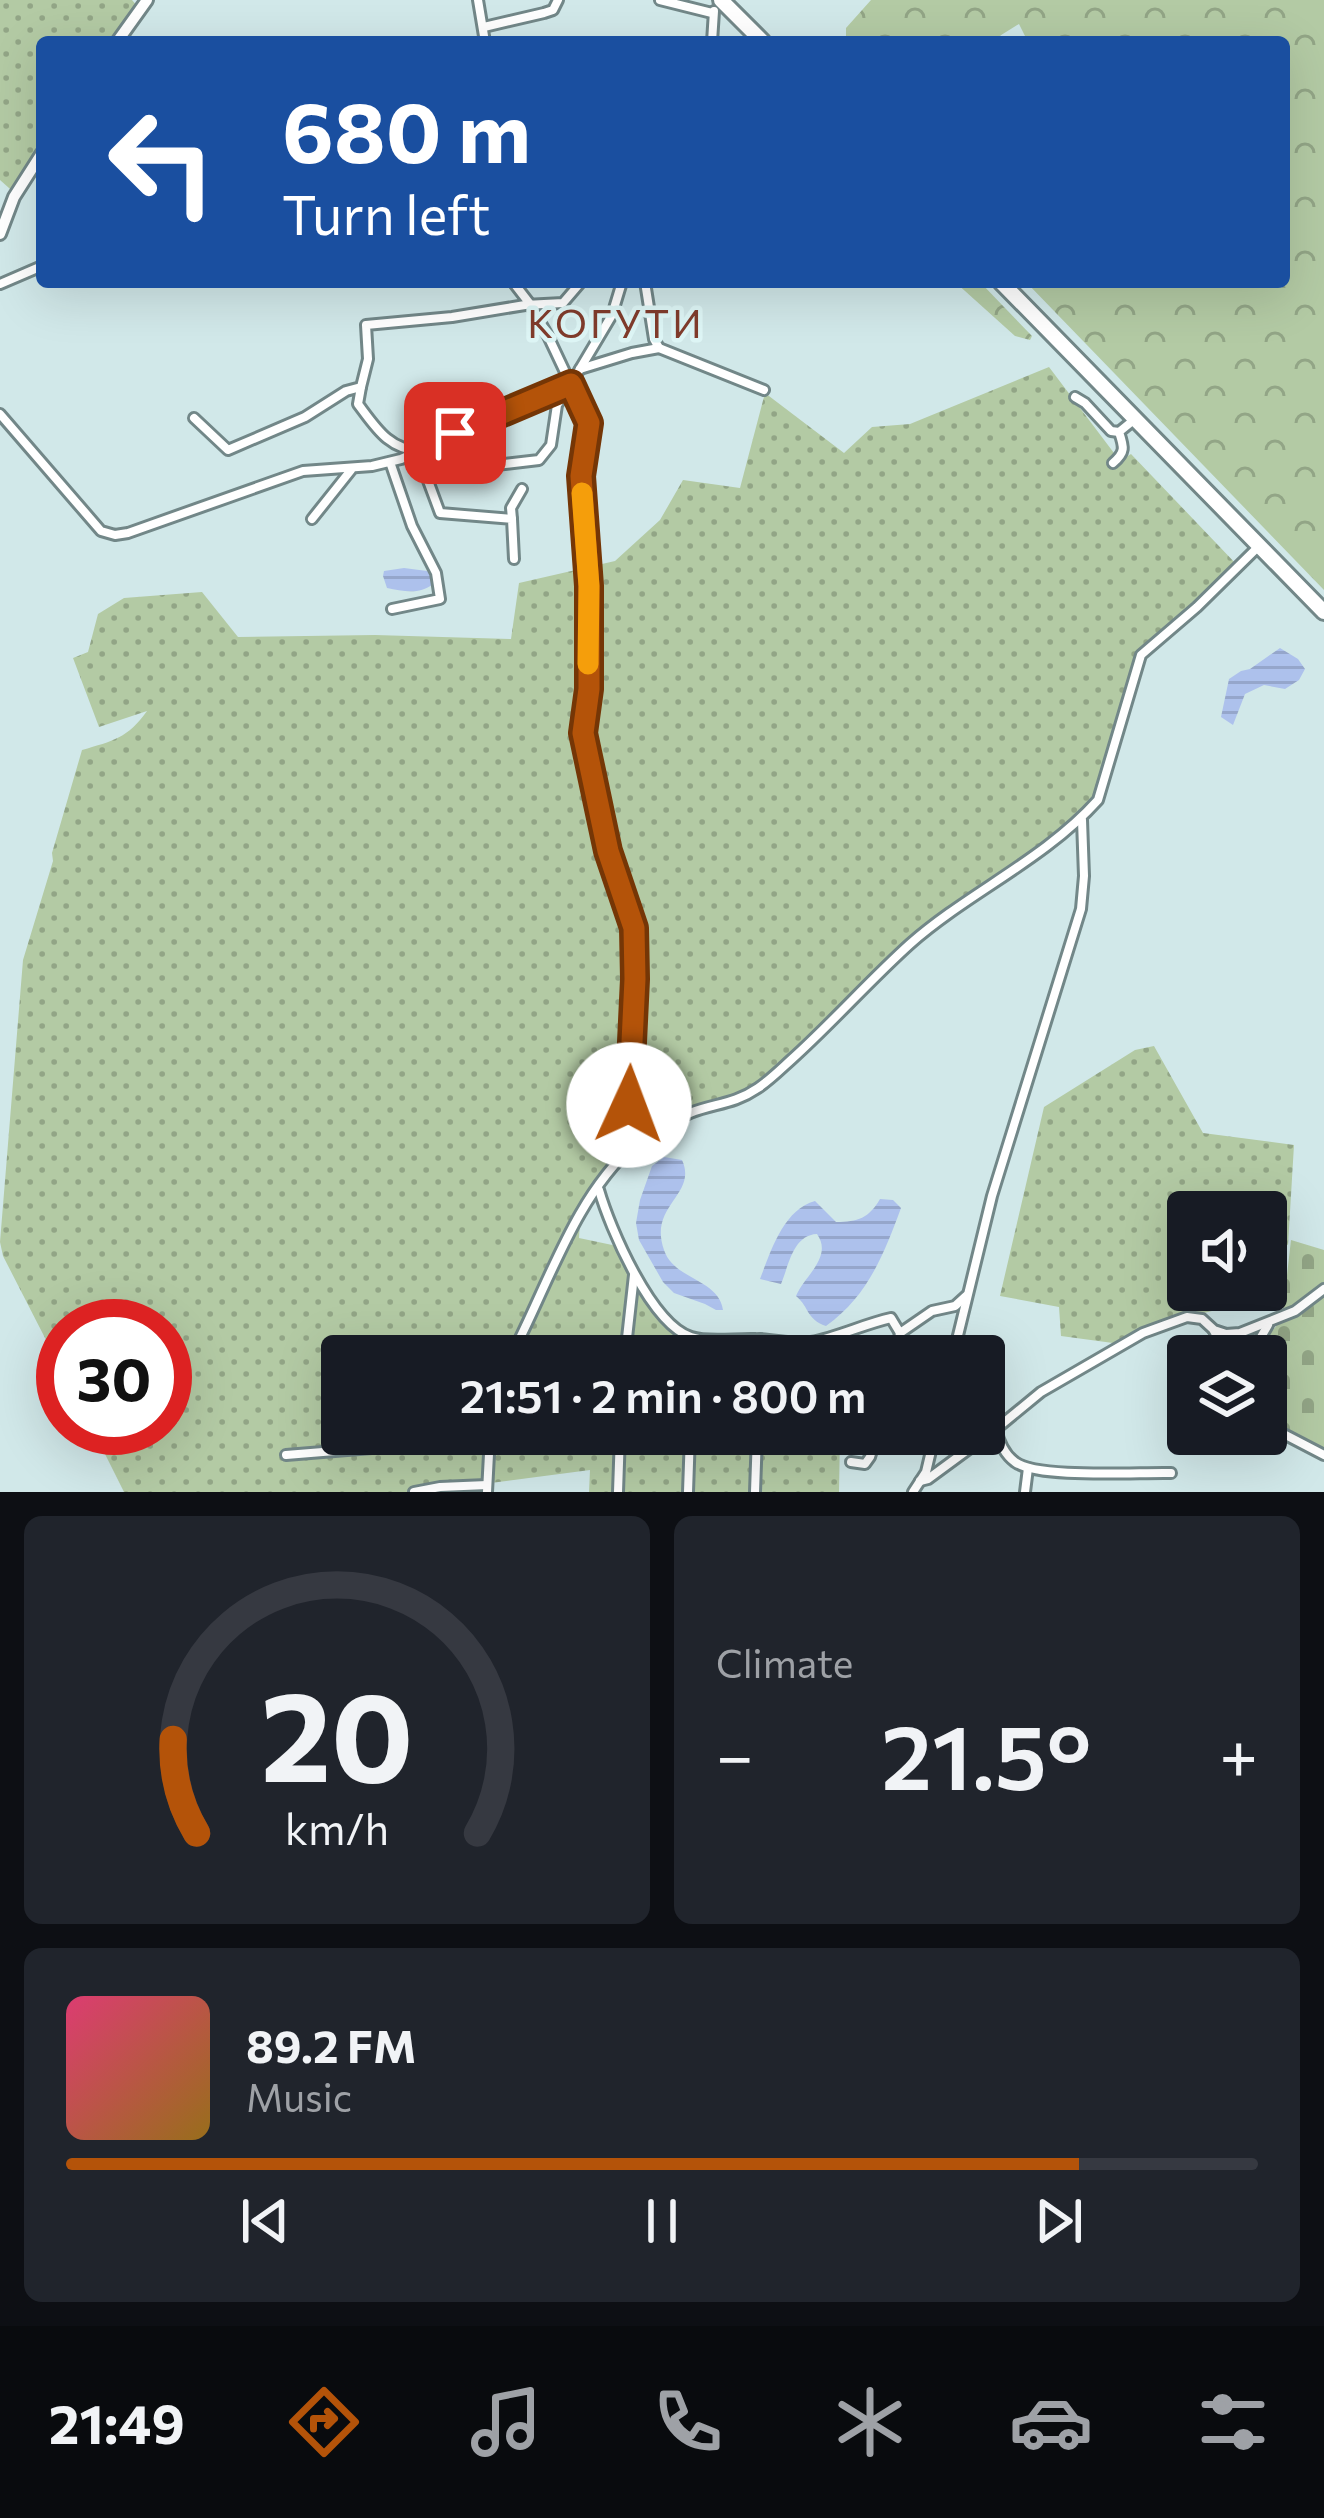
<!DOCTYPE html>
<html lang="en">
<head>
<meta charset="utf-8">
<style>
  :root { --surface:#171b24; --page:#20242c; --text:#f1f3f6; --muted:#9ea1a6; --line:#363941; --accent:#b45309 }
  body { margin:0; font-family:Commissioner,sans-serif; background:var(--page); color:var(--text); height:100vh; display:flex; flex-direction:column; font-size:45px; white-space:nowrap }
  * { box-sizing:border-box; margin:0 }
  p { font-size:39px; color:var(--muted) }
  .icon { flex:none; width:66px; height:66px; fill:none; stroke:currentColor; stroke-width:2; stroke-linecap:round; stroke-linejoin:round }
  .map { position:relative; height:1492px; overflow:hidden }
  .drawer { display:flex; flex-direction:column; gap:24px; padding:24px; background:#0d0f14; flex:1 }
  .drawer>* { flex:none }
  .top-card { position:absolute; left:36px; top:36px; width:1254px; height:252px; border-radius:12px; box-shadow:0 12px 48px #0002; background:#1a4fa0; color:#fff; overflow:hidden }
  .controls { position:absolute; left:1167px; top:1191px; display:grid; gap:24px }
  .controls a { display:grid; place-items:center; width:120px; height:120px; border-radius:12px; background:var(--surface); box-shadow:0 12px 48px #0002; font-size:60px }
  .speed { position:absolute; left:36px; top:1299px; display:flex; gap:24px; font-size:60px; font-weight:700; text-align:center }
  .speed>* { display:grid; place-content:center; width:156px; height:156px; border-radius:50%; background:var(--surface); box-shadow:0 12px 48px #0002; line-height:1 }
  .speed .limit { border:18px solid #d22; background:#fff; color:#111 }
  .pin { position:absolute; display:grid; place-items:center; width:102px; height:102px; color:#fff; margin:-51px; border-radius:24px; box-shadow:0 6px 18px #0006 }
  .me { position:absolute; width:132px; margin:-66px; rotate:2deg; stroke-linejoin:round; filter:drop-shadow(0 0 9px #0008) }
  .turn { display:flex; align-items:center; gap:42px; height:252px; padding:0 48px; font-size:54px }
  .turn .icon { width:156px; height:156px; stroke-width:2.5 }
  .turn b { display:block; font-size:84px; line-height:102px }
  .big { font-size:90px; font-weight:600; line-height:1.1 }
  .drawer .tile { flex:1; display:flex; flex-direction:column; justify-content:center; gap:18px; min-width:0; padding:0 42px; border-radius:18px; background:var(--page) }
  .drawer .dial { align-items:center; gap:0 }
  .dial svg { height:312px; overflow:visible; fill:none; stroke:var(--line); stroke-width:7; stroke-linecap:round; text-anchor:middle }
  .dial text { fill:var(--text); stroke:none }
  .song { display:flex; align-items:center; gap:36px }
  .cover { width:144px; height:144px; border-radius:18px; background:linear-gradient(135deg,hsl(340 70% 55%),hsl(40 70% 35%)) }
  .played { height:12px; border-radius:6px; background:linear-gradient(90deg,var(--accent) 85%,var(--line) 85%) }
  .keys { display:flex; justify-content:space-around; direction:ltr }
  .heat { display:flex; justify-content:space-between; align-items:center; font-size:66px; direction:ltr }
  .drawer .tiles { flex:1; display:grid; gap:24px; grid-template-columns:1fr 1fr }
  .tile:last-child { grid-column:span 2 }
  .trip { position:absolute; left:321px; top:1335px; width:684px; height:120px; border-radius:12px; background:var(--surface); box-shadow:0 12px 48px #0002; font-weight:600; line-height:120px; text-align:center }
  .tabs { display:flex; height:192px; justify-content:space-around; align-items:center; background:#090b0e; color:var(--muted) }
  .tabs .icon { width:84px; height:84px }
  .tabs .active { color:var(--accent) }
  .tabs b { font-size:54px; color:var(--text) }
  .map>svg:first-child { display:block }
</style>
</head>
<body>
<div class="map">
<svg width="1324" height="1492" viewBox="0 0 1324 1492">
  <defs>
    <pattern id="forest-crowns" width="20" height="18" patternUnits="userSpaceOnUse" patternTransform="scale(3)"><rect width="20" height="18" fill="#b3caa4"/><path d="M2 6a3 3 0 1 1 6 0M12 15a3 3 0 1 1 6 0" fill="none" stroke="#92a586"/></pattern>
    <pattern id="cemetery-stones" width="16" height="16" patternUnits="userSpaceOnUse" patternTransform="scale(3)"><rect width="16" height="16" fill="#b3caa4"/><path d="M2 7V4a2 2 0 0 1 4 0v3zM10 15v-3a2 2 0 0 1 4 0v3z" fill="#92a586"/></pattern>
    <pattern id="park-dots" width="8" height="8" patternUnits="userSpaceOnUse" patternTransform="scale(3)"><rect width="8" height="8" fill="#b3caa4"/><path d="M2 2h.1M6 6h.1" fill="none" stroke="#92a586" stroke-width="1.8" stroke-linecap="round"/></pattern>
    <pattern id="water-rules" width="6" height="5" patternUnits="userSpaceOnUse" patternTransform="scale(3)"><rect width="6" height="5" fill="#adc1ec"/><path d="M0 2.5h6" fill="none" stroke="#95a6cb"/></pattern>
  </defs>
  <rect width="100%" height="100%" fill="#d1e8e9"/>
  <g fill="url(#forest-crowns)">
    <path d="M 871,0 L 1324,0 L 1324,590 L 1026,282 L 1284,282 L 1284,42 L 1028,42 L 1019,24 L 990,42 L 895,42 L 890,38 L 850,42 L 846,38 L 846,28 Z"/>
    <path d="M 955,282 L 980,282 L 1032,336 L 1030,340 L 1015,336 Z"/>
  </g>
  <path fill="url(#cemetery-stones)" d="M 1291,1240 L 1324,1250 L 1324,1450 L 1266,1416 L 1266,1356 L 1255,1356 L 1257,1349 L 1282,1319 Z"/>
  <g fill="url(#park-dots)">
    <path d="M 0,0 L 132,0 L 144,14 L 125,42 L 42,42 L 42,161 L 18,196 L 0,180 Z"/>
    <path d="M 1049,367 L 1120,461 L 1131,454 L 1238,566 L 1136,660 L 1097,809 C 1043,845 985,877 935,919 C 909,940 884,965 860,988 C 812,1035 760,1103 689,1109 L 581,1199 L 579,1238 L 617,1246 L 664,1323 L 694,1342 L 742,1340 L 822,1345 L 827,1356 L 342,1356 L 342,1434 L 840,1434 L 839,1492 L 589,1492 L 590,1470 L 422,1492 L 124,1492 L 92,1428 L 165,1428 L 165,1326 L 63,1326 L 63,1373 L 3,1256 L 0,1242 L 23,960 L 53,861 L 52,853 L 82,750 C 113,741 128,738 147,711 L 99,727 L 73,658 L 88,652 L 98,614 L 124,598 L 202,592 L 238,637 L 375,635 L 511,639 L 519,583 L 615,561 L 660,520 L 683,480 L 740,488 L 765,393 L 844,453 L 872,427 L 910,424 Z"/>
    <path d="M 1154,1046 L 1203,1133 L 1294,1145 L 1288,1245 L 1266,1242 L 1266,1212 L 1188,1212 L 1188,1290 L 1218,1290 L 1212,1311 L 1151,1326 L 1113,1343 L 1061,1336 L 1059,1307 L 1000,1296 L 1044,1107 L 1135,1050 Z"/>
  </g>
  <g fill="url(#water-rules)">
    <path d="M 404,568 L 427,571 L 432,576 L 433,584 C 419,595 403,591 387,588 L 383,576 L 384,571 Z"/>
    <path d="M 1280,648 L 1298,659 L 1305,669 L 1299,680 L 1285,689 L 1264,685 L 1245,694 L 1233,725 L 1221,717 L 1229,679 L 1241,671 L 1250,669 Z"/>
    <path d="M 664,1157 L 682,1160 C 698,1195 648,1205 664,1250 C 674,1280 719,1279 723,1310 L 716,1310 L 705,1304 L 674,1293 L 663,1282 L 639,1240 L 636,1223 L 640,1200 L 652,1166 Z"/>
    <path d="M 880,1199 L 893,1200 L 901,1208 C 884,1254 868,1296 826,1326 C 806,1319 810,1308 796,1296 C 805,1275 833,1257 817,1234 C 793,1235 789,1265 781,1284 L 760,1279 C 771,1251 783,1210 815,1201 L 836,1222 C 858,1222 869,1218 880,1199 Z"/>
  </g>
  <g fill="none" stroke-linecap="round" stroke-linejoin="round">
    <defs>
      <g id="minor">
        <path d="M 478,0 L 485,42"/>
        <path d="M 660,0 L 712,13"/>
        <path d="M 484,27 L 544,13 L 553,10 L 558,0"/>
        <path d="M 712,42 L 714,11"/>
        <path d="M 513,282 L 530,304 L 548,336 L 589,423 L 581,476 L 589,586 L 589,689 L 583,733 L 608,851 L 634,929 L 635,979 L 629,1104 L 634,1115 L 651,1134"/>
        <path d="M 645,282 L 654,339 L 659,348 L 764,390"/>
        <path d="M 0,284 L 42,266"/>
        <path d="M 580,369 L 632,353 L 659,348"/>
        <path d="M 361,387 L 358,404 C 376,428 389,450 421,451 L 427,478 L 440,513 L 512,519 L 514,559"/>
        <path d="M 1075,397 L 1085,403 L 1111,431 L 1119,432"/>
        <path d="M 0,414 L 101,531 L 115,535 L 128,533 L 303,471 L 372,466 L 401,459 L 571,384 L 612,315 L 622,282"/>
        <path d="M 194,418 L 228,450 L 305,417 L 346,391 L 361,387 L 368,359 L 366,325 L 452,317 L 525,305 L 563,303 L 581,282"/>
        <path d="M 390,462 L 412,526 L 436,573 L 440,599 L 392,609"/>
        <path d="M 1113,463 C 1126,452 1124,447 1119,432 L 1135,419"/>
        <path d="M 496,465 L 539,460 L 551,445 L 557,405 L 570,385"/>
        <path d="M 312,519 L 351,470"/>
        <path d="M 512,519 L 511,508 L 522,489"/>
        <path d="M 599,1190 C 610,1228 651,1324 691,1337 C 709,1343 736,1338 756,1339 C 774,1339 793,1345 811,1342 C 838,1337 864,1324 891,1318 L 900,1333 L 932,1311 L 955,1306 L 966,1296"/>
        <path d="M 1214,1331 L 1227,1356"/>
        <path d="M 511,1356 C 548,1286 574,1198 634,1145 C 649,1132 672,1121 690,1113 C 715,1103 733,1105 758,1088 C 770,1080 781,1069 792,1059 C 833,1022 869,981 910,944 C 969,892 1044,860 1098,800 L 1141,655 L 1197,607 L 1259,546"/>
        <path d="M 625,1356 L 634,1275"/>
        <path d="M 692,1356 L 692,1338"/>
        <path d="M 759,1356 L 760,1339"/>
        <path d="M 896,1356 L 900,1333"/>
        <path d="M 953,1356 L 992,1196 L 1081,909 L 1084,876 L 1082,820"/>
        <path d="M 1250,1356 L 1268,1325"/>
        <path d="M 1266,1419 L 1276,1430 L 1324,1455"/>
        <path d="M 996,1429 C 999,1442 1004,1454 1015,1462 C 1037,1479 1139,1472 1171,1473"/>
        <path d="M 286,1455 L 544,1434"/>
        <path d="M 851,1462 L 865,1464 L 870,1457 L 877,1434"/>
        <path d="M 920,1481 L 928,1479 L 996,1429 L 1041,1392 L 1143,1333 L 1187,1317 L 1202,1319 L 1214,1330 L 1226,1334 L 1240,1333 L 1295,1311 L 1324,1289"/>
        <path d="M 414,1492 L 440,1487 L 487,1485"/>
        <path d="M 487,1492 L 490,1435"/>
        <path d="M 618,1492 L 620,1434"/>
        <path d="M 688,1492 L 690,1434"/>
        <path d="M 755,1492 L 757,1434"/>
        <path d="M 913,1492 L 926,1472 L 935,1434"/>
        <path d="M 1025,1492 L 1028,1468"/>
      </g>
      <g id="tertiary">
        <path d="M 117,42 L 147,0"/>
        <path d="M 0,234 L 14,197 L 42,153"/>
      </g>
      <g id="trunk">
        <path d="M 721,0 L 763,42"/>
        <path d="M 1001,282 L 1324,612"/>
      </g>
    </defs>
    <use href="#minor" stroke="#728788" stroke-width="14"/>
    <use href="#tertiary" stroke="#728788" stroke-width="16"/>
    <use href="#trunk" stroke="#728788" stroke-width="20"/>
    <use href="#minor" stroke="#fff" stroke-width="8"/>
    <use href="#tertiary" stroke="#fff" stroke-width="10"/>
    <use href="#trunk" stroke="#fff" stroke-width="14"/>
  </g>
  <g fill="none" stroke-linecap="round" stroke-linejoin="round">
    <defs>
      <path id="route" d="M 455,433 L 571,384 L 589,423 L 581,476 L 589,586 L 589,689 L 583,733 L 608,851 L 634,928 L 635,979 L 629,1105"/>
    </defs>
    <use href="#route" stroke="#753606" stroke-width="30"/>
    <use href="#route" stroke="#b45309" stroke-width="21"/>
    <path stroke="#f59e0b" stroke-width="21" d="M 582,493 L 589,586 L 588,664"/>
  </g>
  <g text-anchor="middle" stroke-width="9" stroke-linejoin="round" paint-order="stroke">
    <g font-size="39" letter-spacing="3" fill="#813c2c" stroke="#def6f6">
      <text x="616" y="338">КОГУТИ</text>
    </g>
  </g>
</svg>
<div class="controls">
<a><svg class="icon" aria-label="sound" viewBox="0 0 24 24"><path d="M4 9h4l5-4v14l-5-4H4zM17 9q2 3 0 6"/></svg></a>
<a><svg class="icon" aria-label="layers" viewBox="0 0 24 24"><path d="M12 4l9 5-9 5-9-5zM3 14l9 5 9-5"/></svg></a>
</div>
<div class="speed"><div class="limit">30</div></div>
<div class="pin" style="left:455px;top:433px;background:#d93025"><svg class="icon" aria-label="arrive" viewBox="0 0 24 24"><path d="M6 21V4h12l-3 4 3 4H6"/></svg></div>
<svg class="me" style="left:629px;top:1105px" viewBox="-20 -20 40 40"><circle r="19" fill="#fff"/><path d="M0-13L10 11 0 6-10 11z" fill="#b45309"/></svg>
<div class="trip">21:51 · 2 min · 800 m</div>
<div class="top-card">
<div class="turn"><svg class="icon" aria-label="left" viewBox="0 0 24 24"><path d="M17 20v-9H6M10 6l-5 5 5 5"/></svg><div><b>680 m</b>Turn left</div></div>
</div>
</div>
<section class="drawer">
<div class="tiles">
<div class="tile dial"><svg viewBox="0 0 100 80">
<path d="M14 69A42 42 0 1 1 86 69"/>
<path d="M14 69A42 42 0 0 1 8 45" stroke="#b45309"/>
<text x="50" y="56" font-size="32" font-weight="700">20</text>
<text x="50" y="72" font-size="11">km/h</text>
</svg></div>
<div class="tile"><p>Climate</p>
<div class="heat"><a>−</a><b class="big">21.5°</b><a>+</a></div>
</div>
<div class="tile">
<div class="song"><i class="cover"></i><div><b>89.2 FM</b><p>Music</p></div></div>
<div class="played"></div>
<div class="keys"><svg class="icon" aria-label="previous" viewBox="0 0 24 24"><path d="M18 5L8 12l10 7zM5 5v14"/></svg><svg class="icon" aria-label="pause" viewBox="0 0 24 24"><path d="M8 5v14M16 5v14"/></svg><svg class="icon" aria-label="next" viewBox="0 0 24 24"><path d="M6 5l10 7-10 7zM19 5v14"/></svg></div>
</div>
</div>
</section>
<nav class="tabs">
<b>21:49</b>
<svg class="icon active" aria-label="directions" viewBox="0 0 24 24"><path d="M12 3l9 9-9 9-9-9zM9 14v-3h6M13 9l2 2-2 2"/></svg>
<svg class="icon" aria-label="music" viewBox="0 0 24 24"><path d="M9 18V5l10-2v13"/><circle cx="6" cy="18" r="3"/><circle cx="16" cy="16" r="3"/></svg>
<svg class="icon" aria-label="phone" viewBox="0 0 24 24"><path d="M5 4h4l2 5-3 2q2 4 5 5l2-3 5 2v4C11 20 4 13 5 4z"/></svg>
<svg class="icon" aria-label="climate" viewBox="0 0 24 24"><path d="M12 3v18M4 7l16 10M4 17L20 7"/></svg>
<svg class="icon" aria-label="car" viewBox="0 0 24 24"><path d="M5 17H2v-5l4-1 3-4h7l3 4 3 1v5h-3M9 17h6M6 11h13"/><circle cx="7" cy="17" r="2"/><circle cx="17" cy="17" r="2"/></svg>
<svg class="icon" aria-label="filters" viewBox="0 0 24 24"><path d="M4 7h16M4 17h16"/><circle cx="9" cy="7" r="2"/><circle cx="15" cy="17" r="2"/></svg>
</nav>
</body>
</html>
